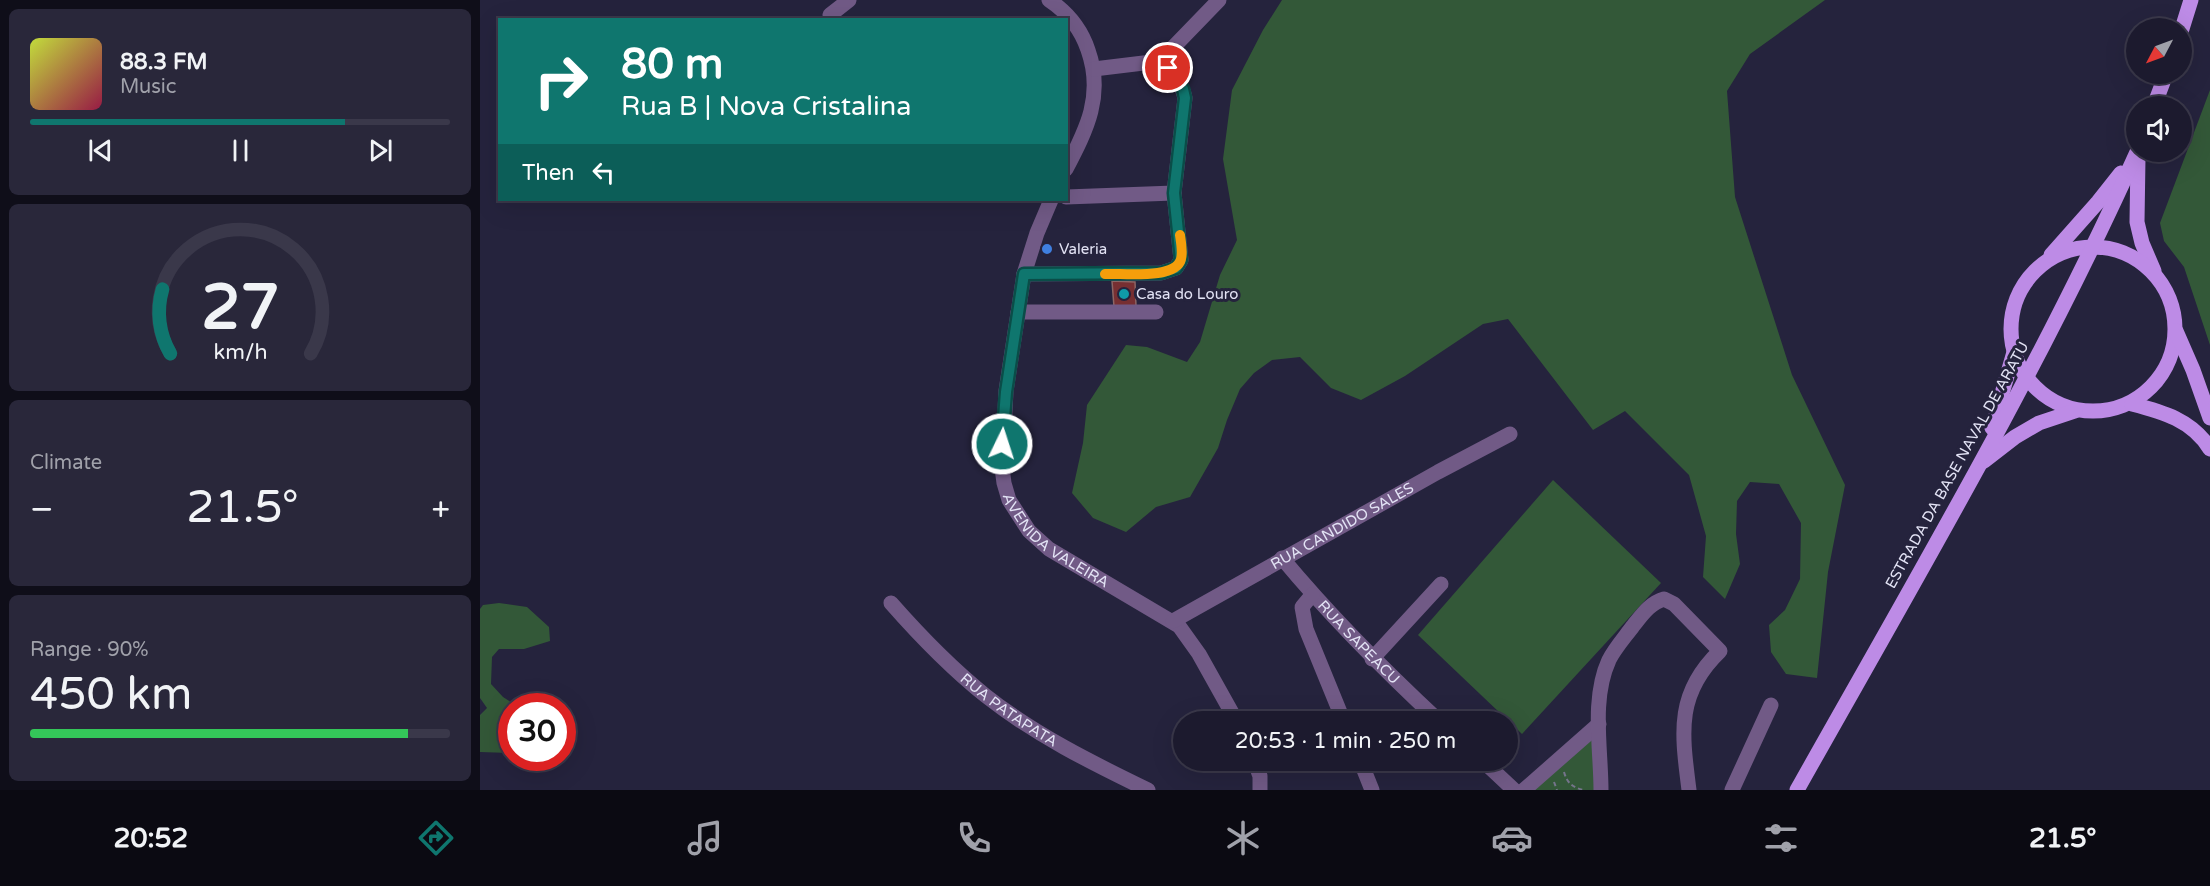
<!DOCTYPE html>
<html lang="en">
<head>
<meta charset="utf-8">
<style>
  :root { --surface:#1c1a2e; --page:#29273a; --text:#f1f3f6; --muted:#a0a1aa; --line:#3a384a; --accent:#0f766e }
  body { margin:0; font-family:"Varela Round",sans-serif; background:var(--page); color:var(--text); height:100vh; display:flex; flex-direction:column; font-size:22px; white-space:nowrap }
  * { box-sizing:border-box; margin:0 }
  p { font-size:20px; color:var(--muted) }
  .icon { flex:none; width:33px; height:33px; fill:none; stroke:currentColor; stroke-width:2; stroke-linecap:round; stroke-linejoin:round }
  .map { position:relative; flex:1; overflow:hidden }
  .panel { display:flex; flex-direction:column; gap:9px; padding:9px; background:#0f0e19; width:480px }
  .panel>* { flex:none }
  .banner { position:absolute; left:18px; top:18px; width:570px; height:183px; border-radius:0px; box-shadow:0 6px 24px #0002,0 0 0 2px var(--line); background:#0f766e; color:#fff; overflow:hidden }
  .needle { width:39px; rotate:229deg }
  .controls { position:absolute; left:1646px; top:18px; display:grid; gap:12px }
  .controls a { display:grid; place-items:center; width:66px; height:66px; border-radius:50%; background:var(--surface); box-shadow:0 6px 24px #0002,0 0 0 2px var(--line); font-size:30px }
  .speed { position:absolute; left:18px; top:693px; display:flex; gap:12px; font-size:30px; font-weight:700; text-align:center }
  .speed>* { display:grid; place-content:center; width:78px; height:78px; border-radius:50%; background:var(--surface); box-shadow:0 6px 24px #0002,0 0 0 2px var(--line); line-height:1 }
  .speed .limit { border:9px solid #d22; background:#fff; color:#111 }
  .pin { position:absolute; display:grid; place-items:center; width:51px; height:51px; color:#fff; margin:-26px; border:3px solid #fff; border-radius:50%; box-shadow:0 2px 6px #0007 }
  .me { position:absolute; width:66px; margin:-33px; rotate:4deg; stroke-linejoin:round; filter:drop-shadow(0 0 4px #0008) }
  .turn { display:flex; align-items:center; gap:21px; height:126px; padding:0 24px; font-size:27px }
  .turn .icon { width:78px; height:78px; stroke-width:2.5 }
  .turn b { display:block; font-size:42px; line-height:51px }
  .then { display:flex; align-items:center; height:57px; padding:0 24px; background:#0003; gap:12px; font-size:22px }
  .big { font-size:45px; font-weight:600; line-height:1.1 }
  .panel .tile { flex:1; display:flex; flex-direction:column; justify-content:center; gap:9px; min-width:0; padding:0 21px; border-radius:9px; background:var(--page) }
  .panel .dial { align-items:center; gap:0 }
  .dial svg { height:156px; overflow:visible; fill:none; stroke:var(--line); stroke-width:7; stroke-linecap:round; text-anchor:middle }
  .dial text { fill:var(--text); stroke:none }
  .song { display:flex; align-items:center; gap:18px }
  .cover { width:72px; height:72px; border-radius:9px; background:linear-gradient(135deg,hsl(70 70% 55%),hsl(340 70% 35%)) }
  .played { height:6px; border-radius:3px; background:linear-gradient(90deg,var(--accent) 75%,var(--line) 75%) }
  .keys { display:flex; justify-content:space-around; direction:ltr }
  .heat { display:flex; justify-content:space-between; align-items:center; font-size:33px; direction:ltr }
  .charge { height:9px; border-radius:4px; background:linear-gradient(90deg,#34c759 90%,var(--line) 0) }
  .trip { position:absolute; left:693px; top:711px; width:345px; height:60px; border-radius:30px; background:var(--surface); box-shadow:0 6px 24px #0002,0 0 0 2px var(--line); font-weight:600; line-height:60px; text-align:center }
  .dock { display:flex; height:96px; justify-content:space-around; align-items:center; background:#0b0a12; color:var(--muted) }
  .dock .icon { width:42px; height:42px }
  .dock .selected { color:var(--accent) }
  .dock b { font-size:27px; color:var(--text) }
  main { display:flex; flex:1; min-height:0 }
  .map>svg:first-child { display:block }
</style>
</head>
<body>
<main>
<section class="panel">
<div class="tile">
<div class="song"><i class="cover"></i><div><b>88.3 FM</b><p>Music</p></div></div>
<div class="played"></div>
<div class="keys"><svg class="icon" aria-label="previous" viewBox="0 0 24 24"><path d="M18 5L8 12l10 7zM5 5v14"/></svg><svg class="icon" aria-label="pause" viewBox="0 0 24 24"><path d="M8 5v14M16 5v14"/></svg><svg class="icon" aria-label="next" viewBox="0 0 24 24"><path d="M6 5l10 7-10 7zM19 5v14"/></svg></div>
</div>
<div class="tile dial"><svg viewBox="0 0 100 80">
<path d="M14 69A42 42 0 1 1 86 69"/>
<path d="M14 69A42 42 0 0 1 10 36" stroke="#0f766e"/>
<text x="50" y="56" font-size="32" font-weight="700">27</text>
<text x="50" y="72" font-size="11">km/h</text>
</svg></div>
<div class="tile"><p>Climate</p>
<div class="heat"><a>−</a><b class="big">21.5°</b><a>+</a></div>
</div>
<div class="tile"><p>Range · 90%</p><b class="big">450 km</b><div class="charge"></div></div>
</section>
<div class="map">
<svg width="1730" height="790" viewBox="0 0 1730 790">
  <rect width="100%" height="100%" fill="#25233d"/>
  <g fill="#335838">
    <path d="M 802,0 L 1345,0 L 1270,54 L 1247,91 L 1255,197 L 1312,375 L 1365,485 L 1348,572 L 1337,678 L 1306,674 L 1291,652 L 1289,625 L 1305,610 L 1320,579 L 1321,523 L 1299,484 L 1270,482 L 1257,501 L 1256,534 L 1260,564 L 1245,599 L 1223,577 L 1226,536 L 1209,475 L 1145,411 L 1113,430 L 1028,319 L 1003,324 L 925,376 L 881,400 L 851,388 L 820,357 L 792,360 L 774,373 L 760,389 L 747,420 L 738,448 L 710,497 L 676,507 L 646,532 L 613,518 L 592,493 L 603,443 L 607,405 L 646,345 L 667,347 L 707,362 L 720,342 L 740,275 L 757,240 L 743,159 L 752,90 L 783,30 Z"/>
    <path d="M 1730,90 L 1730,345 L 1704,267 L 1684,241 L 1680,223 Z"/>
    <path d="M 1073,480 L 1181,583 L 1042,734 L 938,635 Z"/>
    <path d="M 19,603 L 47,607 L 69,627 L 70,641 L 44,649 L 19,649 L 12,657 L 11,684 L 23,697 L 37,706 L 32,706 L 31,753 L 0,752 L 0,715 L 7,708 L 0,698 L 0,609 L 3,605 Z"/>
    <path d="M 1117,730 L 1119,790 L 1047,790 Z"/>
  </g>
  <path fill="#772f32" stroke="#8b6665" stroke-width="1.5" d="M 632,281 L 655,282 L 656,306 L 634,307 Z"/>
  <g fill="none" stroke-linecap="round" stroke-linejoin="round">
    <g stroke="#75748b" stroke-width="2" stroke-dasharray="4.5 3" stroke-linecap="butt">
      <path d="M 1084,772 C 1087,783 1093,788 1104,790"/>
      <path d="M 1074,782 L 1077,790"/>
    </g>
    <g stroke="#715a86" stroke-width="15">
      <path d="M 569,0 C 587,12 601,29 608,50 C 624,95 607,129 586,169"/>
      <path d="M 350,15 L 369,0"/>
      <path d="M 680,61 L 739,0"/>
      <path d="M 614,69 L 680,61"/>
      <path d="M 586,197 L 694,193"/>
      <path id="s1" d="M 571,200 L 557,233 L 544,274 L 526,391 L 522,468 L 524,483 L 529,500 L 549,531 L 569,549 L 699,626 L 719,654 L 757,722"/>
      <path d="M 544,274 L 681,273 L 696,268 L 701,260 L 694,193 L 705,98 C 702,83 692,72 680,61"/>
      <path d="M 538,312 L 676,312"/>
      <path id="s2" d="M 802,558 C 851,617 904,670 960,722"/>
      <path d="M 832,595 L 822,607 L 826,629 L 864,722"/>
      <path id="s3" d="M 411,603 C 440,636 471,668 506,696 C 554,734 612,763 668,790"/>
      <path id="s4" d="M 693,621 L 958,472 L 1030,434"/>
      <path d="M 892,659 L 961,584"/>
      <path d="M 774,760 L 780,776 L 780,790"/>
      <path d="M 880,760 L 892,790"/>
      <path d="M 1002,760 L 1034,790"/>
      <path d="M 1044,790 L 1119,724"/>
      <path d="M 1121,790 C 1121,749 1111,699 1129,660 C 1135,648 1145,637 1153,626 C 1162,615 1170,603 1184,599 L 1194,604 L 1240,651 C 1195,694 1202,734 1209,790"/>
      <path d="M 1252,790 L 1291,705"/>
    </g>
    <g stroke="#bd8be6" stroke-width="15">
      <path d="M 1701,32 L 1711,0"/>
      <path d="M 1674,106 L 1686,74"/>
      <path d="M 1658,158 L 1657,222 L 1662,243 L 1674,271"/>
      <circle cx="1613" cy="329" r="82"/>
      <path d="M 1571,255 L 1618,202 L 1641,173"/>
      <path d="M 1696,331 L 1713,370 L 1730,418"/>
      <path d="M 1652,404 C 1683,412 1712,420 1730,449"/>
      <path d="M 1512,428 L 1534,352"/>
      <path d="M 1504,461 L 1535,437 L 1559,423 L 1595,411"/>
      <path d="M 1317,790 C 1435,580 1558,372 1657,152"/>
    </g>
  </g>
  <g fill="none" stroke-linecap="round" stroke-linejoin="round">
    <defs>
      <path id="route" d="M 522,444 L 526,392 L 544,274 L 681,273 L 696,268 L 701,260 L 694,193 L 705,98 L 703,89 L 688,68"/>
    </defs>
    <use href="#route" stroke="#0a4d48" stroke-width="15"/>
    <use href="#route" stroke="#0f766e" stroke-width="10"/>
    <path stroke="#f59e0b" stroke-width="10" d="M 625,274 C 643,273 696,280 701,259 C 703,252 701,242 700,235"/>
  </g>
  <circle fill="#3f7fe0" stroke="#25233d" stroke-width="2" cx="567" cy="249" r="6"/>
  <circle fill="#0f9aa8" stroke="#25233d" stroke-width="2" cx="644" cy="294" r="6"/>
  <g text-anchor="middle" stroke-width="6" stroke-linejoin="round" paint-order="stroke">
    <g font-size="15" fill="#e3e3f5" stroke="#25233d" text-anchor="start">
      <text x="579" y="254">Valeria</text>
      <text x="656" y="299">Casa do Louro</text>
    </g>
    <g font-size="15" fill="#e3e3f5" stroke="#25233d">
      <text transform="translate(1477 465) rotate(-61)" y="5">ESTRADA DA BASE NAVAL DE ARATU</text>
      <text dy="5" stroke="none"><textPath href="#s4" startOffset="194">RUA CANDIDO SALES</textPath></text>
      <text dy="5" stroke="none"><textPath href="#s1" startOffset="370">AVENIDA VALEIRA</textPath></text>
      <text dy="5" stroke="none"><textPath href="#s2" startOffset="114">RUA SAPEACU</textPath></text>
      <text dy="5" stroke="none"><textPath href="#s3" startOffset="160">RUA PATAPATA</textPath></text>
    </g>
  </g>
</svg>
<div class="controls">
<a><svg class="needle" viewBox="-14 -14 28 28"><path d="M0-13l5 13h-10z" fill="#e53935"/><path d="M0 13l5-13h-10z" fill="#a0a1aa"/></svg></a>
<a><svg class="icon" aria-label="sound" viewBox="0 0 24 24"><path d="M4 9h4l5-4v14l-5-4H4zM17 9q2 3 0 6"/></svg></a>
</div>
<div class="speed"><div class="limit">30</div></div>
<div class="pin" style="left:688px;top:68px;background:#d93025"><svg class="icon" aria-label="arrive" viewBox="0 0 24 24"><path d="M6 21V4h12l-3 4 3 4H6"/></svg></div>
<svg class="me" style="left:522px;top:444px" viewBox="-20 -20 40 40"><circle r="17" fill="#0f766e" stroke="#fff" stroke-width="3"/><path d="M0-11L8 9 0 5-8 9z" fill="#fff"/></svg>
<div class="trip">20:53 · 1 min · 250 m</div>
<div class="banner">
<div class="turn"><svg class="icon" aria-label="right" viewBox="0 0 24 24"><path d="M7 20v-9h11M14 6l5 5-5 5"/></svg><div><b>80 m</b>Rua B | Nova Cristalina</div></div>
<div class="then">Then<svg class="icon" aria-label="left" viewBox="0 0 24 24"><path d="M17 20v-9H6M10 6l-5 5 5 5"/></svg></div>
</div>
</div>
</main>
<nav class="dock">
<b>20:52</b>
<svg class="icon selected" aria-label="directions" viewBox="0 0 24 24"><path d="M12 3l9 9-9 9-9-9zM9 14v-3h6M13 9l2 2-2 2"/></svg>
<svg class="icon" aria-label="music" viewBox="0 0 24 24"><path d="M9 18V5l10-2v13"/><circle cx="6" cy="18" r="3"/><circle cx="16" cy="16" r="3"/></svg>
<svg class="icon" aria-label="phone" viewBox="0 0 24 24"><path d="M5 4h4l2 5-3 2q2 4 5 5l2-3 5 2v4C11 20 4 13 5 4z"/></svg>
<svg class="icon" aria-label="climate" viewBox="0 0 24 24"><path d="M12 3v18M4 7l16 10M4 17L20 7"/></svg>
<svg class="icon" aria-label="car" viewBox="0 0 24 24"><path d="M5 17H2v-5l4-1 3-4h7l3 4 3 1v5h-3M9 17h6M6 11h13"/><circle cx="7" cy="17" r="2"/><circle cx="17" cy="17" r="2"/></svg>
<svg class="icon" aria-label="filters" viewBox="0 0 24 24"><path d="M4 7h16M4 17h16"/><circle cx="9" cy="7" r="2"/><circle cx="15" cy="17" r="2"/></svg>
<b>21.5°</b>
</nav>
</body>
</html>
